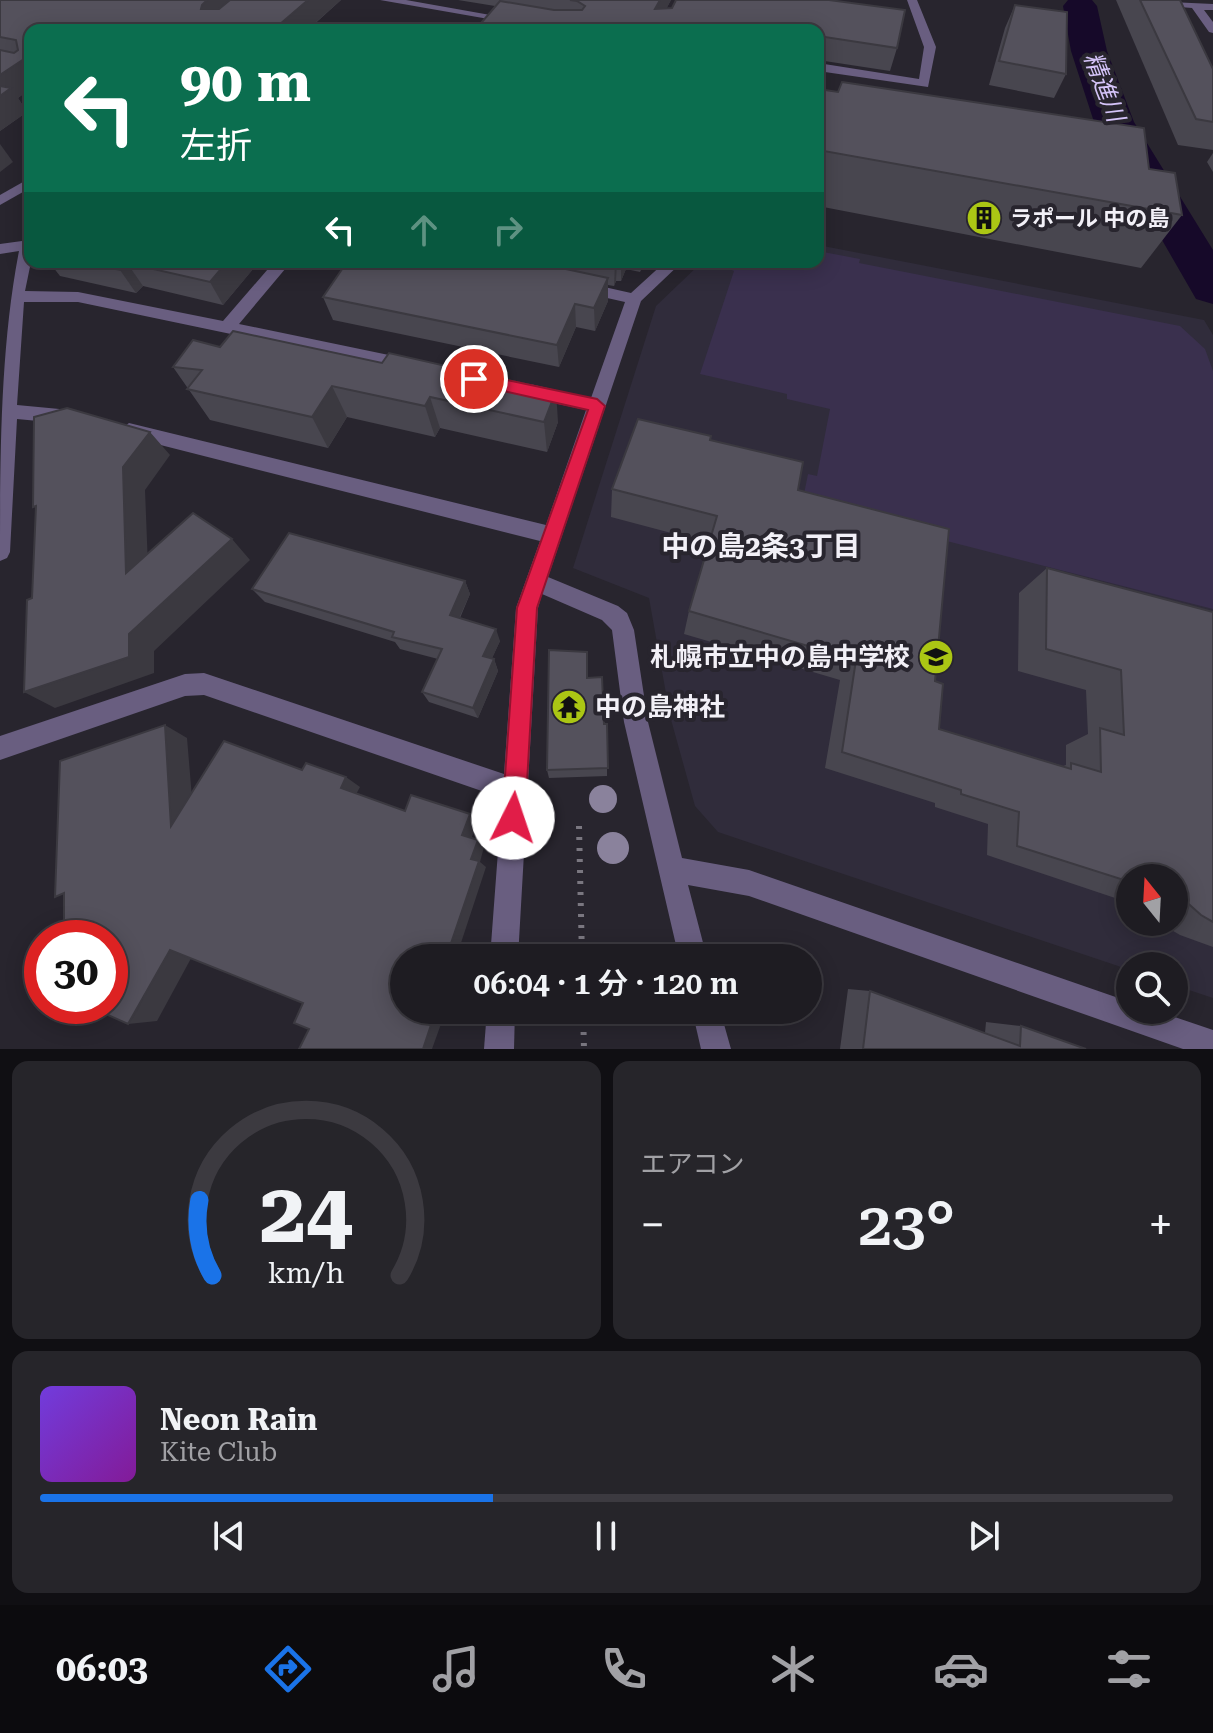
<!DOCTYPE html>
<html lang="ja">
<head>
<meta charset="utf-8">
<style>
  :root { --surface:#1e1c22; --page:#26252a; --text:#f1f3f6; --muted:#a1a1a5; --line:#3c3a40; --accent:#1a73e8 }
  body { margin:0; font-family:"Roboto Serif","Noto Sans JP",serif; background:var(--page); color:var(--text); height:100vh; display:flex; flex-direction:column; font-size:30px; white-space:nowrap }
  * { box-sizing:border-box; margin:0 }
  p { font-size:26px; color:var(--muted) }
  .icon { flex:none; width:44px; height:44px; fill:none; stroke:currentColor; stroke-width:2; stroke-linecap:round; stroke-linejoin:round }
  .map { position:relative; height:1049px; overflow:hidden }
  .details { display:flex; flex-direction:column; gap:12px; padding:12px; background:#100f13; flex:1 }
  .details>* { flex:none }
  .banner { position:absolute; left:24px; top:24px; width:800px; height:244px; border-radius:16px; box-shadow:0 4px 20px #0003,0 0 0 2px var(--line); background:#0b6e4f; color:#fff; overflow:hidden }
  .needle { width:52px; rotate:342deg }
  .tools { position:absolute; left:1116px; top:864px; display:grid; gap:16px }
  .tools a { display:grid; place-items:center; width:72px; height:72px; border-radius:50%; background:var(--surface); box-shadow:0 4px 20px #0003,0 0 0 2px var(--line); font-size:40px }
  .speed { position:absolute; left:24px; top:920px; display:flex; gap:16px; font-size:40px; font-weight:700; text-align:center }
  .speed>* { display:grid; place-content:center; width:104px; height:104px; border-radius:50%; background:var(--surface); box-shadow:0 4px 20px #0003,0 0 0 2px var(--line); line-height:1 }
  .speed .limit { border:12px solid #d22; background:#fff; color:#111 }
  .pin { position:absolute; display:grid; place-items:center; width:68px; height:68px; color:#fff; margin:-34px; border:4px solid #fff; border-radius:50%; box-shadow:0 2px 8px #0007 }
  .me { position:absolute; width:88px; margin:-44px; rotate:4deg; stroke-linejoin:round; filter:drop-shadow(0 0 6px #0008) }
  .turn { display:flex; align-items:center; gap:28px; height:168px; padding:0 24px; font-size:36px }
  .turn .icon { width:104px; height:104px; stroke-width:2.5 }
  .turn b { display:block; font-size:56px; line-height:68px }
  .lanes { display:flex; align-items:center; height:76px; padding:0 24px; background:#0003; justify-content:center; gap:40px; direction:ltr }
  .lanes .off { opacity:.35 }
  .big { font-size:60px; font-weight:600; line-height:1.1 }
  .details .tile { flex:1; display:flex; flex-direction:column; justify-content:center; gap:12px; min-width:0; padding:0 28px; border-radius:16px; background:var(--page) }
  .details .dial { align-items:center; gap:0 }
  .dial svg { height:208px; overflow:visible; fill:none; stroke:var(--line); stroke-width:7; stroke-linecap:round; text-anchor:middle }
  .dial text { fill:var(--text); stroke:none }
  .song { display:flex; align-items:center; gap:24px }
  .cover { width:96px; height:96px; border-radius:12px; background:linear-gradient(135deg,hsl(260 70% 55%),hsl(290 70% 35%)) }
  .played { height:8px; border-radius:4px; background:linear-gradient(90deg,var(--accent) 40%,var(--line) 40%) }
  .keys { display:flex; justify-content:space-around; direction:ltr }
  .heat { display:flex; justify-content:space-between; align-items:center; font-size:44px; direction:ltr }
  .details .tiles { flex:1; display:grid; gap:12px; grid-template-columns:1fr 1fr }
  .tile:last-child { grid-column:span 2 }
  .trip { position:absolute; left:390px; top:944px; width:432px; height:80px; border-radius:40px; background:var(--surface); box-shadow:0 4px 20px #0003,0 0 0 2px var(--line); font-weight:600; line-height:80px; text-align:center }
  .tabs { display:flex; height:128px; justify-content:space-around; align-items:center; background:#0c0b0e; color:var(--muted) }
  .tabs .icon { width:56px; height:56px }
  .tabs .active { color:var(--accent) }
  .tabs b { font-size:36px; color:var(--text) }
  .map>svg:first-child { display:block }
</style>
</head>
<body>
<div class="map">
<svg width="1213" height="1049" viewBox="0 0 1213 1049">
  <rect width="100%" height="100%" fill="#28252e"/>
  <path fill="#302c3b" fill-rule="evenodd" d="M 818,245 L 1204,320 L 1213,335 L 1213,998 L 1174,985 L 1174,966 L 1130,966 L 1130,970 L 718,832 L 695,806 L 670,716 L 649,598 L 573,568 L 656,306 L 702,262 L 818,262 ZM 1130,878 L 1174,878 L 1174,922 L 1130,922 Z"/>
  <path fill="#3a304e" d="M 818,251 L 860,259 L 859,263 L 1180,326 L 1205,349 L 1213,371 L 1213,609 L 802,504 L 808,474 L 817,476 L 830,409 L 787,399 L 787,394 L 700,374 L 734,271 L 730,269 L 732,262 L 818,262 Z"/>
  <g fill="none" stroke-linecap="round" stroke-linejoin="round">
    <path fill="#160929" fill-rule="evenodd" d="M 1068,0 L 1092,0 L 1097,6 L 1107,51 L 1134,122 L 1213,250 L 1213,304 L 1196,299 L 1094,122 L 1071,51 L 1063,6 Z"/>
    <g stroke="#7a7780" stroke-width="6" stroke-dasharray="3 8" stroke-linecap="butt">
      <path d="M 579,826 L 582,958"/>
      <path d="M 583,1010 L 584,1049"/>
    </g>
    <g fill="#695e80" fill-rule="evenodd">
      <path d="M 380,0 L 406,0 L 518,20 L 512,23 Z"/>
      <path d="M 907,0 L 917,0 L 936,47 L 928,87 L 818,71 L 818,63 L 919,79 L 924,47 Z"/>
      <path d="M 1127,0 L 1213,4 L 1213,10 L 1204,10 L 1213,22 L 1213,33 L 1209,32 L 1192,8 L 1132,3 Z"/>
      <path d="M 30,178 L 30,188 L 0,205 L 0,195 Z"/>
      <path d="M 30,235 L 31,262 L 25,291 L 78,292 L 223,321 L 274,262 L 291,262 L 239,324 L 408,359 L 417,365 L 408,371 L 78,302 L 24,302 L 17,405 L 70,410 L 79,417 L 70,424 L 17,419 L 10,552 L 7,558 L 0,561 C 0,459 0,349 19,251 L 0,254 L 0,244 L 22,241 Z"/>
      <path d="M 665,262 L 682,262 L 641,301 L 548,577 L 618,606 L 627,613 L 634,630 L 648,722 L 682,858 L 749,870 L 1130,1002 L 1130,1010 L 1154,1010 L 1213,1030 L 1213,1049 L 1183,1049 L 749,896 L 688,885 L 707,958 L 679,958 L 624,722 L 612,630 L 602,620 L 542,594 L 538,608 L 518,958 L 490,958 L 502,798 L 204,695 L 185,696 L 0,760 L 0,736 L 185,674 L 204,673 L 504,774 L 516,608 L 540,541 L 129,437 L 120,430 L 129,423 L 546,525 L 586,410 L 530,398 L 521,391 L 530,384 L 591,398 L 625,302 L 576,291 L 574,287 L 582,282 L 631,293 Z"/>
      <path d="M 487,1010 L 515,1010 L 514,1049 L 484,1049 Z"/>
      <path d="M 692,1010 L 720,1010 L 731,1049 L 701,1049 Z"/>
    </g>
  </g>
  <g fill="#8a829c">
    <circle cx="603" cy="799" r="14"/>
    <circle cx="613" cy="848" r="16"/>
  </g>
  <g fill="#48464f">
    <path d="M 0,0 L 341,0 L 309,29 L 30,30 L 30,89 L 18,98 L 27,112 L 0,131 Z"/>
    <path d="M 458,0 L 671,0 L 666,9 L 672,8 L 676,0 L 829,0 L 905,10 L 897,48 L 890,71 L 818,60 L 818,30 L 475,30 L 495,6 Z"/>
    <path d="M 1116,0 L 1180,0 L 1213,69 L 1213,150 L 1178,145 Z"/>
    <path d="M 1015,5 L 1066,74 L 1054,98 L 989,85 L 1005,28 Z"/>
    <path d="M 818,89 L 1149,169 L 1182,215 L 1141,268 L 818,206 Z"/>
    <path d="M 1213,153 L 1213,172 L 1207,162 Z"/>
    <path d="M 49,262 L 259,262 L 223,305 L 143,286 L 136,293 L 60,276 Z"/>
    <path d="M 347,262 L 645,262 L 640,272 L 626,269 L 621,281 L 616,281 L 614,286 L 608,285 L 608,301 L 595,331 L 576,327 L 559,367 L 333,320 L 323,297 Z"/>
    <path d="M 220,347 L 558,422 L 547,452 L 440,428 L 435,437 L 347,417 L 328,448 L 210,420 L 173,367 Z"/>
    <path d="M 710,440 L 798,490 L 935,681 L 939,729 L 1063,766 L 1066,765 L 1066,745 L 1088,734 L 1086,690 L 1018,671 L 1019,593 L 1047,568 L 1213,612 L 1213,947 L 1180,935 L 1158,922 L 1174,922 L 1174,878 L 1130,878 L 1130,903 L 987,855 L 988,824 L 935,807 L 935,803 L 825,768 L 840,680 L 684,634 L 689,611 L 709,543 L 611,517 L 612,489 Z"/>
    <path d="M 465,581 L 470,594 L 460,618 L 500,641 L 492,658 L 494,659 L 498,671 L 478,718 L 429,702 L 422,692 L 438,659 L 400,649 L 395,642 L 265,602 L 252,589 Z"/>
    <path d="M 588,678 L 604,724 L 607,724 L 607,776 L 549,778 L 547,770 Z"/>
    <path d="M 848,989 L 870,991 L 985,1033 L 986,1022 L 1021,1026 L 1086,1049 L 840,1049 Z"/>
  </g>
  <g fill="#3b3940">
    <path d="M 207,0 L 245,0 L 211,30 L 201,9 L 202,5 Z"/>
    <path d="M 308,0 L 341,0 L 307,30 L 280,24 Z"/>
    <path d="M 660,0 L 671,0 L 655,30 L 655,9 Z"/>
    <path d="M 30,55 L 30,89 L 18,98 L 27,112 L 0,131 L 0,75 Z"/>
    <path d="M 0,144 L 13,162 L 0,172 Z"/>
    <path d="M 227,262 L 259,262 L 223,305 L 210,282 Z"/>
    <path d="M 615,262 L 617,262 L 616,281 L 614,286 Z"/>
    <path d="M 621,262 L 627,262 L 626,269 L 621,281 Z"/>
    <path d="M 127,263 L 143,286 L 136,293 L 120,270 Z"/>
    <path d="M 608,278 L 608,301 L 595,331 L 594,308 Z"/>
    <path d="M 575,304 L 576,327 L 559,367 L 557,345 Z"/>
    <path d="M 332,386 L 347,417 L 328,448 L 312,417 Z"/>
    <path d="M 556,391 L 558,422 L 547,452 L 544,422 Z"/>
    <path d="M 430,397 L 440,428 L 435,437 L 425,406 Z"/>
    <path d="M 150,432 L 170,455 L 145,490 L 149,592 L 126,573 L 123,467 Z"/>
    <path d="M 232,539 L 250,560 L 154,651 L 154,673 L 55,708 L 24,692 L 129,634 Z"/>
    <path d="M 465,581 L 470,594 L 455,627 L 450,615 Z"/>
    <path d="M 496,629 L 500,641 L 488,667 L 483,656 Z"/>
    <path d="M 494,659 L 498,671 L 478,718 L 473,708 Z"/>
    <path d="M 165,725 L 187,738 L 195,834 L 171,826 Z"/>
    <path d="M 346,777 L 360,787 L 354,798 L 341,788 Z"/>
    <path d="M 470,814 L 477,822 L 470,843 L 462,835 Z"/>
    <path d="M 478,840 L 484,847 L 480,862 L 486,867 L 456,958 L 446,958 L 471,859 Z"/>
    <path d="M 170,950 L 195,951 L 157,1021 L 128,1024 Z"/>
    <path d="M 436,1010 L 446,1010 L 432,1049 L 423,1049 Z"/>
  </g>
  <g fill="#54515c" stroke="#3b3940" stroke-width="2">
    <path d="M 0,0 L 207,0 L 202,5 L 201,9 L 219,9 L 230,0 L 308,0 L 280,24 L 318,30 L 30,30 L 30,55 L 0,75 L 0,50 L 14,53 L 18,50 L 16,40 L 0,37 Z"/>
    <path d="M 570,0 L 660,0 L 655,9 L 672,8 L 676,0 L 829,0 L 905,10 L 897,48 L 818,36 L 818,30 L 776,30 L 758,27 L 757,30 L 475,30 L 500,1 L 554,10 L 582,10 L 585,6 L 577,1 Z"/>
    <path d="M 1140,0 L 1180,0 L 1213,69 L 1213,122 L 1196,119 Z"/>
    <path d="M 1015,5 L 1067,12 L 1066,74 L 999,61 Z"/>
    <path d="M 842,82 L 1144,128 L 1149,169 L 1175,173 L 1182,215 L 818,150 L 818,89 L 838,92 Z"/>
    <path d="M 0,86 L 11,88 L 0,96 Z"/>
    <path d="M 84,262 L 227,262 L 210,282 L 127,263 L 120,270 Z"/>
    <path d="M 347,262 L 533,262 L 608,278 L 594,308 L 575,304 L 557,345 L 323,297 Z"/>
    <path d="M 233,331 L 382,363 L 389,353 L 556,391 L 544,422 L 430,397 L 425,406 L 332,386 L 312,417 L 187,389 L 202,370 L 173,367 L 193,340 L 220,347 Z"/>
    <path d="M 67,408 L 150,432 L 123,467 L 126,573 L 193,513 L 232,539 L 129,634 L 129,657 L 24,692 L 27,600 L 32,598 L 36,506 L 33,507 L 34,417 Z"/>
    <path d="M 638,419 L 711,436 L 710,440 L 803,462 L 798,490 L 949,529 L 935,681 L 943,684 L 939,729 L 1071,769 L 1071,763 L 1101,772 L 1100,728 L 1124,735 L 1121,670 L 1046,649 L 1047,568 L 1213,612 L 1213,922 L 1201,915 L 1183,899 L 1174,896 L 1174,878 L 1130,878 L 1130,882 L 1017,846 L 1019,812 L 961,794 L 961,790 L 842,752 L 856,660 L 689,611 L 717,516 L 612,489 Z"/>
    <path d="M 289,533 L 465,581 L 450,615 L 496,629 L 483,656 L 494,659 L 473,708 L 422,692 L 442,649 L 392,637 L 394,632 L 252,589 Z"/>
    <path d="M 549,650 L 587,652 L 587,678 L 602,677 L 604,724 L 607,724 L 608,768 L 547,770 Z"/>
    <path d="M 165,725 L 171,826 L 224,741 L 302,770 L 306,763 L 346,777 L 341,788 L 405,811 L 411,795 L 470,814 L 462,835 L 478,840 L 471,859 L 479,861 L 446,958 L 404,958 L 404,1010 L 436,1010 L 423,1049 L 299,1049 L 309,1029 L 294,1023 L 303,1003 L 170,950 L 128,1024 L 88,1006 L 110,1006 L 110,938 L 64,938 L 64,893 L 55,897 L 60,761 Z"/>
    <path d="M 42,979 L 42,986 L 35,982 Z"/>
    <path d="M 870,991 L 1020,1046 L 1021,1026 L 1086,1049 L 863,1049 Z"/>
  </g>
  <path fill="#e11d48" stroke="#92132f" stroke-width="2" d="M 474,373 L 597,399 L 605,406 L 537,608 L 525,818 L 521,826 L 513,830 L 505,826 L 502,818 L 517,608 L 588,410 L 468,383 L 466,379 Z"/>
  <defs>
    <symbol id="building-disc" viewBox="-11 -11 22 22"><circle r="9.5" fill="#abc614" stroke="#28252e"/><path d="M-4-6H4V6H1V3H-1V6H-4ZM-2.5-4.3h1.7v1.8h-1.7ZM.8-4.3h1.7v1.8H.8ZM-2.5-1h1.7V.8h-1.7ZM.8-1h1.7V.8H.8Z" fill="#111"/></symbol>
    <symbol id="school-disc" viewBox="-11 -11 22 22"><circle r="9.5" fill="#abc614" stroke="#28252e"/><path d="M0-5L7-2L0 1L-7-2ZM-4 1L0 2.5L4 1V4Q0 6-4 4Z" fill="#111"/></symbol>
    <symbol id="temple-disc" viewBox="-11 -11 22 22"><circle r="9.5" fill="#abc614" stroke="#28252e"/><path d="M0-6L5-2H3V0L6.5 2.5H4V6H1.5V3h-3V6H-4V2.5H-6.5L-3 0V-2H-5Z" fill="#111"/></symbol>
  </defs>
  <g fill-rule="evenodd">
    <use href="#building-disc" x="964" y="198" width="40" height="40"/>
    <use href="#school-disc" x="916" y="637" width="40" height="40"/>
    <use href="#temple-disc" x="549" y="687" width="40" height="40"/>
  </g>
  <g text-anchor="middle" stroke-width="8" stroke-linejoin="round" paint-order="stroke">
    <g font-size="22" font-weight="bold" fill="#f2f0f7" stroke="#28252e" text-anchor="start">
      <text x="1010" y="226">ラポール 中の島</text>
    </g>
    <g font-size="24" font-style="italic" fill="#d4c3f8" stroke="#28252e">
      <text transform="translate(1104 87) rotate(69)" y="8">精進川</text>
    </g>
    <g font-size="26" font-weight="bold" fill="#f2f0f7" stroke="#28252e" text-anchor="end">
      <text x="910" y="666">札幌市立中の島中学校</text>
      <text x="595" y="716" text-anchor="start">中の島神社</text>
    </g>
    <g font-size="28" font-weight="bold" fill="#f2f0f7" stroke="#28252e">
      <text x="761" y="556">中の島2条3丁目</text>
    </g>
  </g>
</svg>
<div class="tools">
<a><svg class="needle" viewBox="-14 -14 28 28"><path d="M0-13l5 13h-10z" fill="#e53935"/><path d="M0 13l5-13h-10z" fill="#a1a1a5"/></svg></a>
<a><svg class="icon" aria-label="search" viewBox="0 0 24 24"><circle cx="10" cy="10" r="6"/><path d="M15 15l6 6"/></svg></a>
</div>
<div class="speed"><div class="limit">30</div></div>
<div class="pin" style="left:474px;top:379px;background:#d93025"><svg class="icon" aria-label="arrive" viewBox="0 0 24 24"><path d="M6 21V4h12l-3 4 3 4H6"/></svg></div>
<svg class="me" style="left:513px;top:818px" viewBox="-20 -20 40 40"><circle r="19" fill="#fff"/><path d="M0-13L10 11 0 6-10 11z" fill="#e11d48"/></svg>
<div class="trip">06:04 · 1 分 · 120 m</div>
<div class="banner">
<div class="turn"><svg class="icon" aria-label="left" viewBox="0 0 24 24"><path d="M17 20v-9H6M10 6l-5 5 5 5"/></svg><div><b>90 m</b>左折</div></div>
<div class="lanes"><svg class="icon" aria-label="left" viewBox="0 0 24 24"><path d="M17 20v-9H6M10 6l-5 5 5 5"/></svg><svg class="icon off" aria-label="ahead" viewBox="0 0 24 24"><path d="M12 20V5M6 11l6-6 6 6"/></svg><svg class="icon off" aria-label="right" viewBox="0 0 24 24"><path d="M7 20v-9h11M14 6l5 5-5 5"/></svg></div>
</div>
</div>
<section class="details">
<div class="tiles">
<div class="tile dial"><svg viewBox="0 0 100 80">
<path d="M14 69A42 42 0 1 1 86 69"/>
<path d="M14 69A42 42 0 0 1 9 40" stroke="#1a73e8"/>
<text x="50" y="56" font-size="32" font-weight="700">24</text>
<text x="50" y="72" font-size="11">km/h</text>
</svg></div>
<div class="tile"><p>エアコン</p>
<div class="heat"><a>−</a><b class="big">23°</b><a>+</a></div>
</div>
<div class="tile">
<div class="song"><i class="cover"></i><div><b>Neon Rain</b><p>Kite Club</p></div></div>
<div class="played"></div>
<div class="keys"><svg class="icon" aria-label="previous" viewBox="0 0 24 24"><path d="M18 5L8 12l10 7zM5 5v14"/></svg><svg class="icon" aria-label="pause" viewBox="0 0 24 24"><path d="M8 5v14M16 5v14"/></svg><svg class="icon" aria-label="next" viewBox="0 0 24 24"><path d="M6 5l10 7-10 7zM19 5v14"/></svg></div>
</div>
</div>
</section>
<nav class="tabs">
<b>06:03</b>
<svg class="icon active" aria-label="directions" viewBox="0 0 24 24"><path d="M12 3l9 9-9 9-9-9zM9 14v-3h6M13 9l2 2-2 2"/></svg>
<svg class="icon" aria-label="music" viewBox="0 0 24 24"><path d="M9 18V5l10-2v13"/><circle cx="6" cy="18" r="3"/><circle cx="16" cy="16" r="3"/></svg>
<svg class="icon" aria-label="phone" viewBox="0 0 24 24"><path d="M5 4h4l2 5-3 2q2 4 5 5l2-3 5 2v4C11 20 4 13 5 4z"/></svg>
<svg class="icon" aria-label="climate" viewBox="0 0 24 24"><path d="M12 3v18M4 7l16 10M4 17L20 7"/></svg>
<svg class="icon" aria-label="car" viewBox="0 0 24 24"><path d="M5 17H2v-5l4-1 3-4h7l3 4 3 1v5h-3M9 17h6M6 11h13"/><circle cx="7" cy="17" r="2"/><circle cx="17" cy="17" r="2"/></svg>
<svg class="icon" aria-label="filters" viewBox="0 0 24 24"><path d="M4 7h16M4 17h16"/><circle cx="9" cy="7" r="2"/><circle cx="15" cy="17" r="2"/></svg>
</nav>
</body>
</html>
